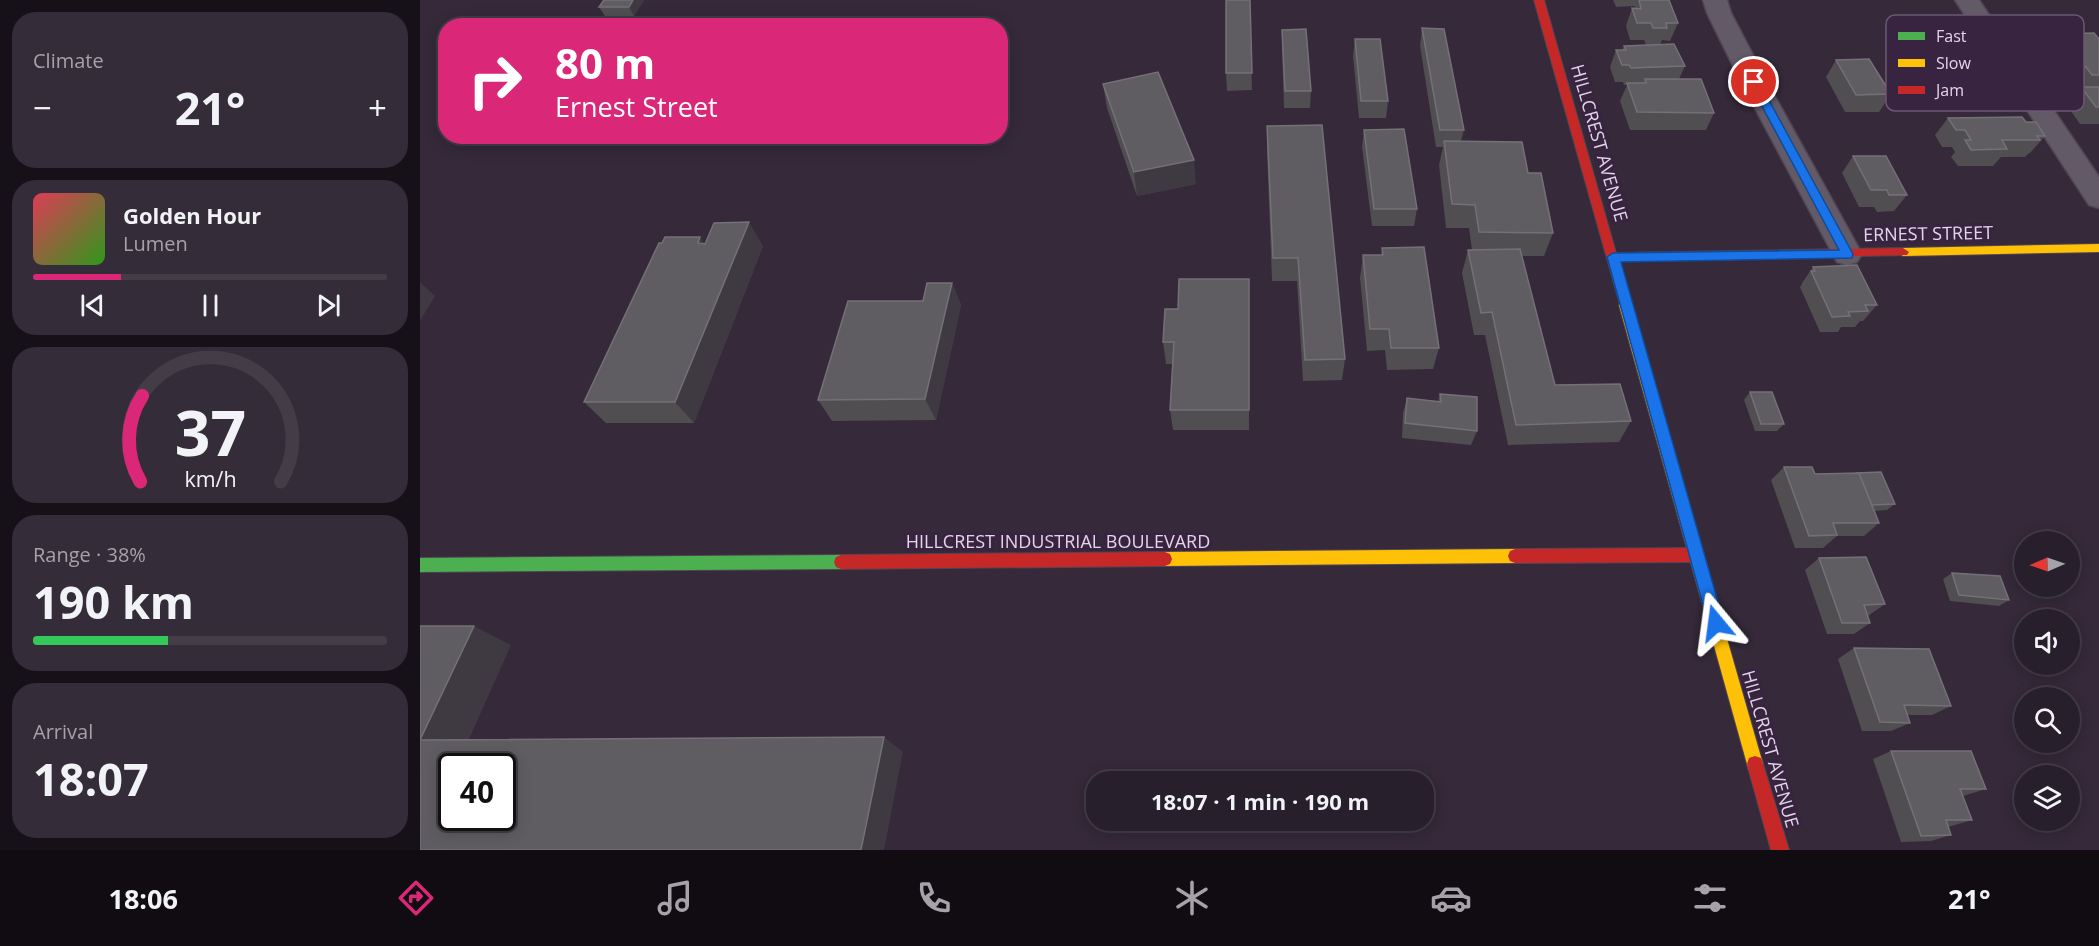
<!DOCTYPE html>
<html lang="en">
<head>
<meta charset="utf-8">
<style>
  :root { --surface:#281f2c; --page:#342c38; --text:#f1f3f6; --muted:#a5a2a9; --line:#443d48; --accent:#db2777 }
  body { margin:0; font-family:"Open Sans",sans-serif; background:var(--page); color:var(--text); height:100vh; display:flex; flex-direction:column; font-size:22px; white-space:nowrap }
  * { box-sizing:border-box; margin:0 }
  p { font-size:20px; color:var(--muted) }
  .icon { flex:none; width:33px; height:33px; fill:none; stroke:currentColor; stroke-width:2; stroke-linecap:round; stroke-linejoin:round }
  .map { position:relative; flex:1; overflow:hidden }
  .panel { display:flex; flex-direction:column; gap:12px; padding:12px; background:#161118; width:420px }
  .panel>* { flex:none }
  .hud { position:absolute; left:18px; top:18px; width:570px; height:126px; border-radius:24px; box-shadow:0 3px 15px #0003,0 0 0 2px var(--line); background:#db2777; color:#fff; overflow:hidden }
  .needle { width:39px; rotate:268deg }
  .controls { position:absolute; left:1594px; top:531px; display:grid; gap:12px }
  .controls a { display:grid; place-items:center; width:66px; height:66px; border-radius:50%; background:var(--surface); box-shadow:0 3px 15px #0003,0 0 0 2px var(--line); font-size:30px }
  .speed { position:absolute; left:18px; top:753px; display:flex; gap:12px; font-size:30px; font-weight:700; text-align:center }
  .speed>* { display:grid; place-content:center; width:78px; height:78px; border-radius:50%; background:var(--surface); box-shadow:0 3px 15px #0003,0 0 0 2px var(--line); line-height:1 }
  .speed .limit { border:3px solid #111; border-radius:9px; background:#fff; color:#111 }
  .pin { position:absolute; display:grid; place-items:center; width:51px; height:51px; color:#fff; margin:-26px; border:3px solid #fff; border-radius:50%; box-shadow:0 2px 6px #0007 }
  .me { position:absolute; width:66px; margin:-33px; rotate:344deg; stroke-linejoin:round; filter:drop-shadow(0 0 4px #0008) }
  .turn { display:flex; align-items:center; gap:21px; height:126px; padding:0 18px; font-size:27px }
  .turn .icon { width:78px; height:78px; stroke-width:2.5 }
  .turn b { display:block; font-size:42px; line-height:51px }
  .big { font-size:45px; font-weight:700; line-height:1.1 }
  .panel .card { flex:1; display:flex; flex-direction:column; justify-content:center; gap:9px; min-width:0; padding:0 21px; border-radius:24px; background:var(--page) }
  .panel .dial { align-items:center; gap:0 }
  .dial svg { height:156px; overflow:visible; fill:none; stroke:var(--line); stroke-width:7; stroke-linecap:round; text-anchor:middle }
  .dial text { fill:var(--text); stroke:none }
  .song { display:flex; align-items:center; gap:18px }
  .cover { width:72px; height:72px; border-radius:9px; background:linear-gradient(135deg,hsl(350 70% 55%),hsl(110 70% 35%)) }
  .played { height:6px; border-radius:3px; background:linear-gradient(90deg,var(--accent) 25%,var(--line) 25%) }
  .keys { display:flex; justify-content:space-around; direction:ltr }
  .heat { display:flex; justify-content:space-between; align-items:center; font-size:33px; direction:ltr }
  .charge { height:9px; border-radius:4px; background:linear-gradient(90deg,#34c759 38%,var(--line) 0) }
  .trip { position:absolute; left:666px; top:771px; width:348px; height:60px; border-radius:24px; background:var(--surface); box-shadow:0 3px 15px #0003,0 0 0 2px var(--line); font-weight:700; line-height:60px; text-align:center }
  .menu { display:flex; height:96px; justify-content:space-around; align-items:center; background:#100c12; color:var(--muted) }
  .menu .icon { width:42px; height:42px }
  .menu .selected { color:var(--accent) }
  .menu b { font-size:27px; color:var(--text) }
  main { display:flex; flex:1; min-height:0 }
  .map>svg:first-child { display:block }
</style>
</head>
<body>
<main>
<section class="panel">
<div class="card"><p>Climate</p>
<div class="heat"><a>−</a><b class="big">21°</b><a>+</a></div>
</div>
<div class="card">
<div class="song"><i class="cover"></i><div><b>Golden Hour</b><p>Lumen</p></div></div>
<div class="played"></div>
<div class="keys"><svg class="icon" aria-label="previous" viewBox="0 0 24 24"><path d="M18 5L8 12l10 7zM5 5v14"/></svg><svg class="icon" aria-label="pause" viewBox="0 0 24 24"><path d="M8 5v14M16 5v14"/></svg><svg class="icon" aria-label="next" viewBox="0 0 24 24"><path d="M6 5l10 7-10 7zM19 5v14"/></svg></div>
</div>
<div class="card dial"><svg viewBox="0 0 100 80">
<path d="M14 69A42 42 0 1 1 86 69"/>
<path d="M14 69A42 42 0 0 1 15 25" stroke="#db2777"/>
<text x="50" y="56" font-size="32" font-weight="700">37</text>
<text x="50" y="72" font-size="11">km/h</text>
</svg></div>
<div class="card"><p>Range · 38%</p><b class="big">190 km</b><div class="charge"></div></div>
<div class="card"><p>Arrival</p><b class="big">18:07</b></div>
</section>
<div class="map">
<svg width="1679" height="850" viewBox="0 0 1679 850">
  <rect width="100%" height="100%" fill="#35293a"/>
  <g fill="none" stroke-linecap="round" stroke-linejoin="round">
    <defs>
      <g id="street">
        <path d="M 1283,0 L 1307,0 L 1311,13 L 1347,82 L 1442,254 L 1437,262 L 1427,265 L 1417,262 L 1321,82 L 1287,13 Z"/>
        <path d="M 1535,0 L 1559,0 L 1679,177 L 1679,208 L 1669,205 Z"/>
      </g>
      <path id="fast" d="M 421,555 L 426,557 L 428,562 L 426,567 L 421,569 L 0,572 L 0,558 Z"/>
      <g id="slow">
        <path d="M 1679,244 L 1679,252 L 1483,256 L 1477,252 L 1483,248 Z"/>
        <path d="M 1205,300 L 1211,305 L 1343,764 L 1341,770 L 1335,772 L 1329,770 L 1327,764 L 1199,305 Z"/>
        <path d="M 1095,549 L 1100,551 L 1102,556 L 1100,561 L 1095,563 L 745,566 L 740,564 L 738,559 L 740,554 L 745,552 Z"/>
      </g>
      <g id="jam">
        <path d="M 1114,0 L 1124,0 L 1196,253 L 1483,248 L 1489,252 L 1487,255 L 1199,261 L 1211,305 L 1209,308 L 1201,308 Z"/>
        <path d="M 1276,548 L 1281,550 L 1283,555 L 1281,560 L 1276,562 L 1095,563 L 1090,561 L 1088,556 L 1090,551 L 1095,549 Z"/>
        <path d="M 745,552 L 750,554 L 752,559 L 750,564 L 745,566 L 421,569 L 416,567 L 414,562 L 416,557 L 421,555 Z"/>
        <path d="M 1335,756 L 1341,758 L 1343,764 L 1369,850 L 1351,850 L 1327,764 L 1329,758 Z"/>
      </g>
    </defs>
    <use href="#street" stroke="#504554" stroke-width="3"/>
    <use href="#fast" stroke="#504554" stroke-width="2"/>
    <use href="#slow" stroke="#504554" stroke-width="2"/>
    <use href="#jam" stroke="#504554" stroke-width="2"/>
    <use href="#street" fill="#635a67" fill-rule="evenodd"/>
    <use href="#fast" fill="#4caf50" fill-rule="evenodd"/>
    <use href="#slow" fill="#ffc107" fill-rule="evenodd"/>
    <use href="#jam" fill="#c62828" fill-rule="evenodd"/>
  </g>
  <g fill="#504e51">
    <path d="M 184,0 L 224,0 L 214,16 L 185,16 L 179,7 Z"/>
    <path d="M 830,0 L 832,90 L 807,91 L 806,73 Z"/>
    <path d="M 1193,0 L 1249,0 L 1258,23 L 1250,41 L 1242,40 L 1240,45 L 1265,66 L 1259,79 L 1294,113 L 1286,130 L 1210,130 L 1200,101 L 1207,85 L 1204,85 L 1203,82 L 1195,82 L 1190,67 L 1196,50 L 1202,50 L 1204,46 L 1226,45 L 1224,40 L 1210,40 L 1206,26 L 1212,8 L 1214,8 L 1215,6 L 1196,7 Z"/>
    <path d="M 1002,28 L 1044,130 L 1041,141 L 1108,173 L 1133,233 L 1124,256 L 1102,256 L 1135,385 L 1211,421 L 1199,442 L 1088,445 L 1065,335 L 1054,335 L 1042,273 L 1048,250 L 1052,250 L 1049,228 L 1026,228 L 1019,165 L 1023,147 L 1016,147 L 1000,46 Z"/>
    <path d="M 862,30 L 891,91 L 890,108 L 864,108 L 862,47 Z"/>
    <path d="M 1640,34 L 1679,39 L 1679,124 L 1660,124 L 1646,104 L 1657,91 L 1652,84 L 1646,84 L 1637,74 L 1640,70 L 1635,70 L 1626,58 L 1629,54 L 1627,51 Z"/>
    <path d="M 935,39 L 968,101 L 966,118 L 939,118 L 933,56 Z"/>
    <path d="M 1514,59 L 1574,92 L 1561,109 L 1525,111 L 1502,76 Z"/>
    <path d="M 1416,60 L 1471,94 L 1459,112 L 1425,112 L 1406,77 Z"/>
    <path d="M 683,84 L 776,184 L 717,196 L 687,108 Z"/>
    <path d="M 1528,118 L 1606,122 L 1625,136 L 1610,153 L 1609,153 L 1605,157 L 1581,157 L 1573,166 L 1538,166 L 1531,157 L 1535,152 L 1532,147 L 1522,147 L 1515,135 Z"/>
    <path d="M 847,126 L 925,359 L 922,380 L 883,381 L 877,281 L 852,281 L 847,150 Z"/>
    <path d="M 944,130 L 997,209 L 994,226 L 952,226 L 942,147 Z"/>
    <path d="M 1433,156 L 1487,195 L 1474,211 L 1457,212 L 1454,207 L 1439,207 L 1422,173 Z"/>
    <path d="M 285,244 L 343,246 L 274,423 L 186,423 L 164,402 Z"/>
    <path d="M 962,248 L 1019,348 L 1013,369 L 967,370 L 965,350 L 947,351 L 940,278 L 943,255 L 961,255 Z"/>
    <path d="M 1393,267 L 1457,305 L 1443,321 L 1440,321 L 1435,327 L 1421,327 L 1418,332 L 1400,332 L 1380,287 L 1382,284 L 1382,283 Z"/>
    <path d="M 829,279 L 829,430 L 753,430 L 750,410 L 753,364 L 746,364 L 743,342 L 758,309 Z"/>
    <path d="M 532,283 L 541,305 L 516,420 L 412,421 L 398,400 L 503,301 Z"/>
    <path d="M 1330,392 L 1364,424 L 1357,431 L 1335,431 L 1324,400 Z"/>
    <path d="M 1020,394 L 1057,431 L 1051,445 L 982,438 L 983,413 L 987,398 L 1018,401 Z"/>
    <path d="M 1364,467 L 1395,474 L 1475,504 L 1467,510 L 1454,511 L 1459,523 L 1444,536 L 1417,536 L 1403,548 L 1375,548 L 1351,480 Z"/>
    <path d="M 1399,558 L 1465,604 L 1448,616 L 1450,623 L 1434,634 L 1407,634 L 1385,570 Z"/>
    <path d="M 1532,573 L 1589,600 L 1579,606 L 1530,601 L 1523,579 Z"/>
    <path d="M 1434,648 L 1531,706 L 1512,715 L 1487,715 L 1490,723 L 1471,731 L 1442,731 L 1418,659 Z"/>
    <path d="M 1471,751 L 1566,789 L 1543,796 L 1552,820 L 1528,827 L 1531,835 L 1511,841 L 1481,842 L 1453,759 Z"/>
  </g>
  <g fill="#3f3941">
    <path d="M 213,0 L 224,0 L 214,16 L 209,7 Z"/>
    <path d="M 774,160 L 776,184 L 717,196 L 714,172 Z"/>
    <path d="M 329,222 L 343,246 L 274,423 L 255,402 Z"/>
    <path d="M 280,237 L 297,260 L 278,243 Z"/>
    <path d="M 0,282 L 15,296 L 0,321 Z"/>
    <path d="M 532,283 L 541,305 L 516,420 L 505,399 Z"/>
    <path d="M 54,626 L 91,645 L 42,755 L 0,740 Z"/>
    <path d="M 464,737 L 483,752 L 464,850 L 441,850 Z"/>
  </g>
  <g fill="#605d62" stroke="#747077" stroke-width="1.5" fill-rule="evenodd">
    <path d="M 184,0 L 213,0 L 209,7 L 179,7 Z"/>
    <path d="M 806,0 L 830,0 L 832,73 L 806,73 Z"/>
    <path d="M 1219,0 L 1249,0 L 1258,23 L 1246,23 L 1247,28 L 1233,28 L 1231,23 L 1217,23 L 1212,8 L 1221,9 Z"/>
    <path d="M 1002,28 L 1024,29 L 1044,130 L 1020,130 Z"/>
    <path d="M 886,29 L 891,91 L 865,91 L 862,30 Z"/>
    <path d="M 1674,33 L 1679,39 L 1679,75 L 1672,75 L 1666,67 L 1660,67 L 1651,56 L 1658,56 L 1655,53 L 1650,53 L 1640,41 L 1646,41 L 1640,34 Z"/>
    <path d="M 935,39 L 960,39 L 968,101 L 941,101 Z"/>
    <path d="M 1254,44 L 1265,66 L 1211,68 L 1209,65 L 1202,65 L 1196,50 L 1206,50 L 1204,46 Z"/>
    <path d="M 1449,59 L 1471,94 L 1436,95 L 1416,60 Z"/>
    <path d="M 738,72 L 774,160 L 714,172 L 683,84 Z"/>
    <path d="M 1225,79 L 1281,79 L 1294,113 L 1217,112 L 1207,83 L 1226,83 Z"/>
    <path d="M 1661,87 L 1679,87 L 1679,107 L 1676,107 Z"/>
    <path d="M 1602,117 L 1606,122 L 1616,122 L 1625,136 L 1617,136 L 1620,140 L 1582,140 L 1587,149 L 1551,150 L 1545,140 L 1551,140 L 1545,130 L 1536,130 L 1528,118 Z"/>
    <path d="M 902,125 L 925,359 L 885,360 L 878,258 L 853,258 L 847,126 Z"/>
    <path d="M 984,129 L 997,209 L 954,209 L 944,130 Z"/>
    <path d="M 1024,141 L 1102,142 L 1108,173 L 1121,173 L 1133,233 L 1059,232 L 1055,205 L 1032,204 Z"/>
    <path d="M 1433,156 L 1466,156 L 1487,195 L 1469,195 L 1467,190 L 1451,190 Z"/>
    <path d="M 329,222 L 255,402 L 164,402 L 239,243 L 242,243 L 245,237 L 280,237 L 278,243 L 285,244 L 294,223 Z"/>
    <path d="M 1004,247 L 1019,348 L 971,348 L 969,329 L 950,329 L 943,255 L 963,255 L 962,248 Z"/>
    <path d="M 1100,249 L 1135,385 L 1200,384 L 1211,421 L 1096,425 L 1072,312 L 1061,313 L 1048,250 Z"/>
    <path d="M 1437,265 L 1457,305 L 1445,305 L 1448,311 L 1428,312 L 1430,316 L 1412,317 L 1391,271 L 1395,271 L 1393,267 Z"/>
    <path d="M 759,279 L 829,279 L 829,410 L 750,410 L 754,342 L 743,342 L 745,309 L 758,309 Z"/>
    <path d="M 507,283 L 532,283 L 505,399 L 398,400 L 428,301 L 503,301 Z"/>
    <path d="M 1330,392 L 1352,392 L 1364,424 L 1341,424 Z"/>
    <path d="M 1020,394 L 1057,397 L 1057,431 L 985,423 L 987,398 L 1021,402 Z"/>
    <path d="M 1364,467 L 1392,467 L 1395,474 L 1439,473 L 1459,523 L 1413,523 L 1417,535 L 1389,536 Z"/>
    <path d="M 1461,472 L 1475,504 L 1452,505 L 1439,473 L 1436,473 Z"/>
    <path d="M 1446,557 L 1465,604 L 1444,605 L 1450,623 L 1422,623 L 1399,558 Z"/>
    <path d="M 1532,573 L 1580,576 L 1589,600 L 1539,595 Z"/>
    <path d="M 0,626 L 54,626 L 0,740 L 464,737 L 441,850 L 0,850 ZM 32,766 L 82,766 L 82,818 L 32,818 Z"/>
    <path d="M 1434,648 L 1509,649 L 1531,706 L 1484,705 L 1490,723 L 1460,722 Z"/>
    <path d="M 1471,751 L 1551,751 L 1566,789 L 1540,789 L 1552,820 L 1526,820 L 1531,835 L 1501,836 Z"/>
  </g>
  <path fill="#1a73e8" stroke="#114b97" stroke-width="1.5" d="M 1334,79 L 1339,82 L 1433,254 L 1432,258 L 1201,262 L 1304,623 L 1301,628 L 1296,630 L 1290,628 L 1288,623 L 1187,257 L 1193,253 L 1419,250 L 1329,82 Z"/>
  <g text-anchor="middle" stroke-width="6" stroke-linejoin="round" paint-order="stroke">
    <g font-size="18" fill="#e3d5e8" stroke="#382340">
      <text transform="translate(1179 143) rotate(74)" y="6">HILLCREST AVENUE</text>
      <text transform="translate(1508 234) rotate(-1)" y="6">ERNEST STREET</text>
      <text x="638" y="548">HILLCREST INDUSTRIAL BOULEVARD</text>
      <text transform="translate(1350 749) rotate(74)" y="6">HILLCREST AVENUE</text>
    </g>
  </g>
  <rect x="1466" y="15" width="198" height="96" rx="9" fill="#382340" stroke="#6b5872" stroke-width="1.5"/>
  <rect x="1478" y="32" width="27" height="8" fill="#4caf50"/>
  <rect x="1478" y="59" width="27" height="8" fill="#ffc107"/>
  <rect x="1478" y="86" width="27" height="8" fill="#c62828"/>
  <g font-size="16" fill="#e3d5e8">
    <text x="1516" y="42">Fast</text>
    <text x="1516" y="69">Slow</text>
    <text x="1516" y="96">Jam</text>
  </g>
</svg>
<div class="controls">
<a><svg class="needle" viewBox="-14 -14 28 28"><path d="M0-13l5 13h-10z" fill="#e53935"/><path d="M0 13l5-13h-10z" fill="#a5a2a9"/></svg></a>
<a><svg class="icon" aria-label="sound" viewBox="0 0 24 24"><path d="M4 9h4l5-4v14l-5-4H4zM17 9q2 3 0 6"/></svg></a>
<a><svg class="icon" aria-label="search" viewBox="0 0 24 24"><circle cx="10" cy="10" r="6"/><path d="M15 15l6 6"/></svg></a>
<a><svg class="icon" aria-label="layers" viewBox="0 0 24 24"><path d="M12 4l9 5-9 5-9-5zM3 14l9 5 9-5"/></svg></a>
</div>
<div class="speed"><div class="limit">40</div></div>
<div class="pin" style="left:1334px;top:82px;background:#d93025"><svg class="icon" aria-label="arrive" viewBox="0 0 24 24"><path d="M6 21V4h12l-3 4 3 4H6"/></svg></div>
<svg class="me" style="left:1296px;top:623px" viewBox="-20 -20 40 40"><path d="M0-17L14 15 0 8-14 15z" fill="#1a73e8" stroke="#fff" stroke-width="4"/></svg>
<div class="trip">18:07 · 1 min · 190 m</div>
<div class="hud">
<div class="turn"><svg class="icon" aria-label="right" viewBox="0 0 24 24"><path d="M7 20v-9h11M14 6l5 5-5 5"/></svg><div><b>80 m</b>Ernest Street</div></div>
</div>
</div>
</main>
<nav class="menu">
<b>18:06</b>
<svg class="icon selected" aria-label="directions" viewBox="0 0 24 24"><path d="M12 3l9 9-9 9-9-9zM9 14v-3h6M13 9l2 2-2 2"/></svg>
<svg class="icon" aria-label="music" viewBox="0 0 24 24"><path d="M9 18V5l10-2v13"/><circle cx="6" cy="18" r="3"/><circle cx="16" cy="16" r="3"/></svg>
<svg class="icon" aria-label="phone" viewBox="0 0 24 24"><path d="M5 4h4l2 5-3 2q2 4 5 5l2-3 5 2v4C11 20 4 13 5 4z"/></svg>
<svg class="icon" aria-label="climate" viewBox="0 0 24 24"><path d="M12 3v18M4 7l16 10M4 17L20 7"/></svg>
<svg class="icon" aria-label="car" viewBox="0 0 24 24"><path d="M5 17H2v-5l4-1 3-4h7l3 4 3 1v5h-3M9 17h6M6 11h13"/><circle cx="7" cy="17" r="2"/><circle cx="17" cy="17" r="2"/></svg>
<svg class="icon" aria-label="filters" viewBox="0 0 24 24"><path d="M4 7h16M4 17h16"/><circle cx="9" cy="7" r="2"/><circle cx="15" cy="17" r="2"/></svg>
<b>21°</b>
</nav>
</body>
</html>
